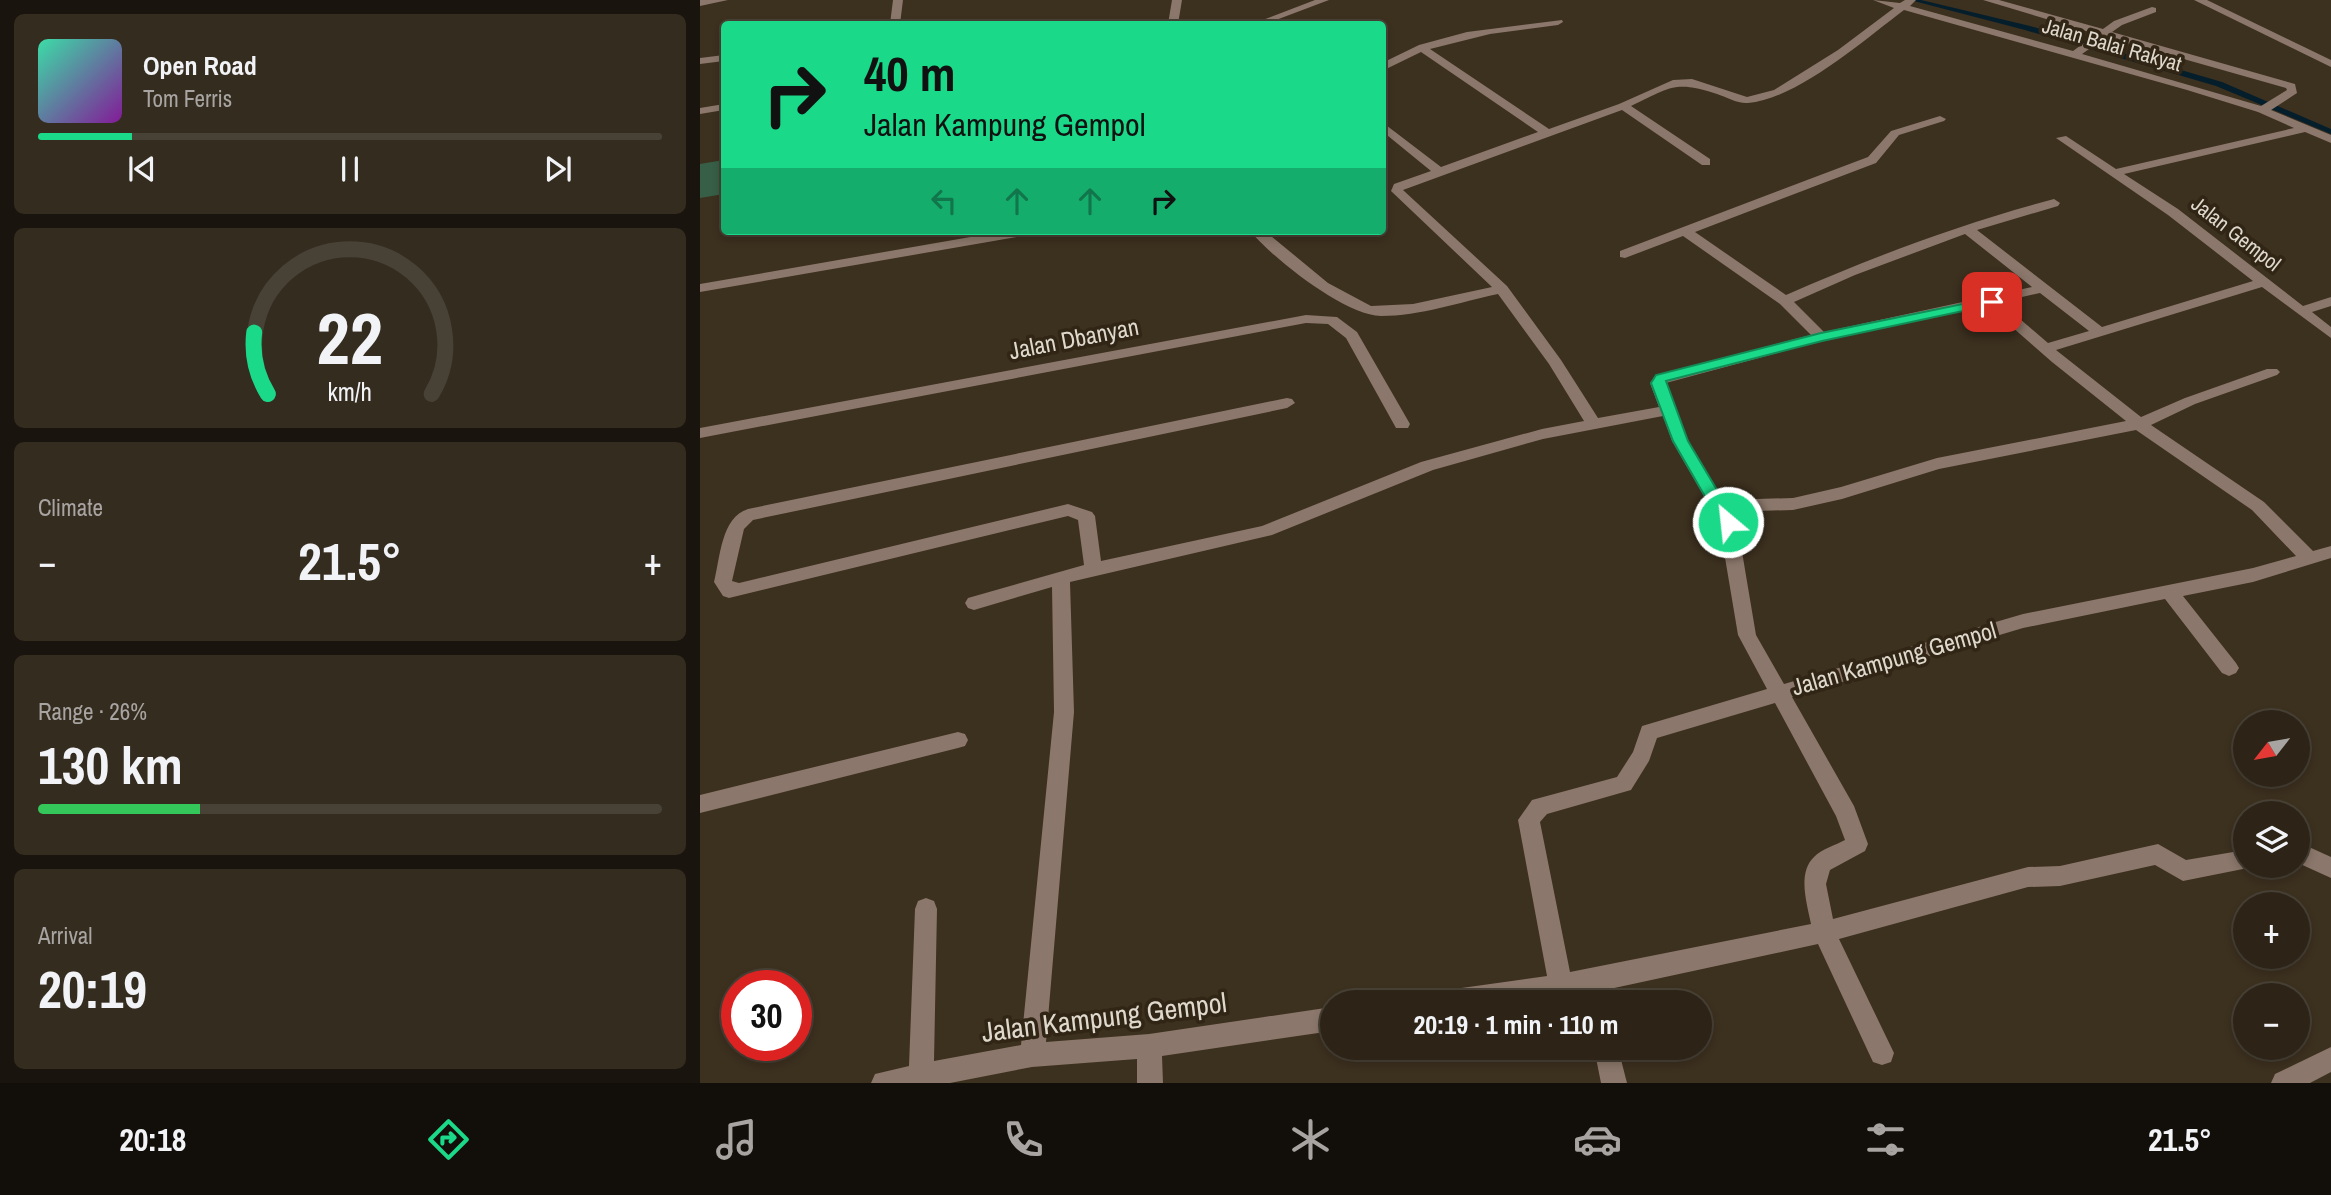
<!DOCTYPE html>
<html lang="en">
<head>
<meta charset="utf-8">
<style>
  :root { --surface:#2d2417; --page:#352c20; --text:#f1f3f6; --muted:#a7a4a1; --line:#484136; --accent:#1ad988 }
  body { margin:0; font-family:"Archivo Narrow",sans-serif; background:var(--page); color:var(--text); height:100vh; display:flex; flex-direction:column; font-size:26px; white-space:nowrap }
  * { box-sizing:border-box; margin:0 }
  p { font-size:23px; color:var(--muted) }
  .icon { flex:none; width:38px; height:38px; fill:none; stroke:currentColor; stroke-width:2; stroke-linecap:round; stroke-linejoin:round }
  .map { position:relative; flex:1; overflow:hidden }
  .sheet { display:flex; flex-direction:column; gap:14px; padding:14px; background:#19140d; width:700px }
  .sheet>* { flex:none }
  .guide { position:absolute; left:21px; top:21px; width:665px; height:214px; border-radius:7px; box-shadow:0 4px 10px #0003,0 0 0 2px var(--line); background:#1ad988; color:#111; overflow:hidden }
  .needle { width:46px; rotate:239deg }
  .fabs { position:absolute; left:1533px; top:710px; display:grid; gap:14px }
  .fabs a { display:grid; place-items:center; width:77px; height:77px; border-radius:50%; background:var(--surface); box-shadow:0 4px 10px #0003,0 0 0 2px var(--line); font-size:35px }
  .speed { position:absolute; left:21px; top:970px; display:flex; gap:14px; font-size:35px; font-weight:700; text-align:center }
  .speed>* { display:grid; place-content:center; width:91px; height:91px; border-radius:50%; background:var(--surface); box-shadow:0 4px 10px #0003,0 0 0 2px var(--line); line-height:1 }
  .speed .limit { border:10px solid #d22; background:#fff; color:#111 }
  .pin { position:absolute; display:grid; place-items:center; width:60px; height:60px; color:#fff; margin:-30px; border-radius:14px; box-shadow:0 4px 10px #0006 }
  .me { position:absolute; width:77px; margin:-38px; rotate:332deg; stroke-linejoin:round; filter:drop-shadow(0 0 5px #0008) }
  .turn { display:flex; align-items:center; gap:24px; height:147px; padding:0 28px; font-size:32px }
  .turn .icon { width:91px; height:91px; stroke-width:2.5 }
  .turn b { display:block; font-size:49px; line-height:60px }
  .lanes { display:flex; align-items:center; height:66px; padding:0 28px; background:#0003; justify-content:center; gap:35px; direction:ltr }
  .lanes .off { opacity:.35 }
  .big { font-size:52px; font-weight:700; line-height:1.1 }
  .sheet .card { flex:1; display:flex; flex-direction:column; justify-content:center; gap:10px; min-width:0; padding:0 24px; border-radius:10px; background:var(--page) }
  .sheet .dial { align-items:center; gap:0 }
  .dial svg { height:182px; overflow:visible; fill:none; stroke:var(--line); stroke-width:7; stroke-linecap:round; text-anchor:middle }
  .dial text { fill:var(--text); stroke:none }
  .song { display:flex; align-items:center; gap:21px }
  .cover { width:84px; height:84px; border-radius:10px; background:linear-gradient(135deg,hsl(160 70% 55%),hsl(290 70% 35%)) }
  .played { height:7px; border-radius:4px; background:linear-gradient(90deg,var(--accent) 15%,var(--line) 15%) }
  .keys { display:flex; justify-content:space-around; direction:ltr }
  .heat { display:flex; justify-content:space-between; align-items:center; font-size:38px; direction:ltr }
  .charge { height:10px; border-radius:5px; background:linear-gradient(90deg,#34c759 26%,var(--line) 0) }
  .trip { position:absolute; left:620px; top:990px; width:392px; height:70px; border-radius:35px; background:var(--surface); box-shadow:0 4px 10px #0003,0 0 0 2px var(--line); font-weight:700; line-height:70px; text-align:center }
  .menu { display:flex; height:112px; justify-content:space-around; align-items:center; background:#120e09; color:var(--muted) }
  .menu .icon { width:49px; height:49px }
  .menu .active { color:var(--accent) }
  .menu b { font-size:32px; color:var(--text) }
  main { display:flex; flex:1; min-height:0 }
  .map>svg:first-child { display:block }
</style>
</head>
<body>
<main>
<section class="sheet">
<div class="card">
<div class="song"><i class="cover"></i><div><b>Open Road</b><p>Tom Ferris</p></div></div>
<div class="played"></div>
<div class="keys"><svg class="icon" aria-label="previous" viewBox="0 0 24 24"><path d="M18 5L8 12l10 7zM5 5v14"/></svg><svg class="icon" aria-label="pause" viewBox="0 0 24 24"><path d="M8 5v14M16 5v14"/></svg><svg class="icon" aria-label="next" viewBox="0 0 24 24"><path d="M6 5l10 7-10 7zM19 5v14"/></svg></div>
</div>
<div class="card dial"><svg viewBox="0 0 100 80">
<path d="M14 69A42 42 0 1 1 86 69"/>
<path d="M14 69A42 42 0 0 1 8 42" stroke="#1ad988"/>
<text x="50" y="56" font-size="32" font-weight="700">22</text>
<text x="50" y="72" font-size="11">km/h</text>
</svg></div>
<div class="card"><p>Climate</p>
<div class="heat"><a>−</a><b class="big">21.5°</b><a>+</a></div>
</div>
<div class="card"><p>Range · 26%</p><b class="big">130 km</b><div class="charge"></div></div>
<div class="card"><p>Arrival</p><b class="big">20:19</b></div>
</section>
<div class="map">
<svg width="1631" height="1083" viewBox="0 0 1631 1083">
  <rect width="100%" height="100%" fill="#3c301f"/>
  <path fill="#375e47" d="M 24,160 L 24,194 L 0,198 L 0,164 Z"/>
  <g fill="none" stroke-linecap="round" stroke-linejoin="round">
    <path fill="#051e2c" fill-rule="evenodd" d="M 1210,0 L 1221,0 L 1330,26 L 1522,82 L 1631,129 L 1631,134 L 1516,86 L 1325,30 Z"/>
    <g fill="#8b776b" fill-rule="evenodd">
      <path d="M 0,0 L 28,0 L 0,6 Z"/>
      <path d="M 193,0 L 203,0 L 200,24 L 190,24 Z"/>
      <path d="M 472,0 L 482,0 L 478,24 L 468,24 Z"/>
      <path d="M 615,0 L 629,0 L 565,24 L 552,24 Z"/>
      <path d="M 1173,0 L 1200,3 L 1205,0 L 1216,0 L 1210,6 L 1373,51 L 1396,34 L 1283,0 L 1299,0 L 1403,29 L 1414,21 L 1452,7 L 1456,8 L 1456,12 L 1422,25 L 1412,32 L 1595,84 L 1597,93 L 1571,110 L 1631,135 L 1631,143 L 1605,132 L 1424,174 L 1478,209 L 1603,306 L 1631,297 L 1631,306 L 1612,312 L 1631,327 L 1631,338 L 1562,287 L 1356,350 L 1441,417 L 1485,398 L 1567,369 L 1577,369 L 1580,372 L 1577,375 L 1495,404 L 1451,425 L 1564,502 L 1613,551 L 1631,546 L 1631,558 L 1553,582 L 1483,596 L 1536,663 L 1539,668 L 1536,673 L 1529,676 L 1522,673 L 1465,599 L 1323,628 L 1092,697 L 1154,806 L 1168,844 L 1165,851 L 1130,870 L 1126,884 L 1133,919 L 1328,867 L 1360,866 L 1458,844 L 1486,860 L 1545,850 L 1545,866 L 1553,867 L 1483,881 L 1455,865 L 1360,886 L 1328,887 L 1139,939 L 1194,1053 L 1191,1062 L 1182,1065 L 1173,1062 L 1118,944 L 905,990 L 908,1003 L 884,1003 L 882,994 L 822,1003 L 728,1003 L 731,995 L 740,991 L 847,976 L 818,820 L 832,800 L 917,777 L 933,752 L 942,726 L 1067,689 L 1038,635 L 1019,522 L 972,441 L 963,416 L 843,439 L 733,470 L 572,535 L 370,582 L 374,712 L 346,1042 L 449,1034 L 632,1007 L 632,1031 L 462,1056 L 463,1083 L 437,1083 L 437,1059 L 332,1067 L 250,1083 L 171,1083 L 175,1074 L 209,1066 L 215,909 L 218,901 L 226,898 L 234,901 L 237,909 L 234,1061 L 321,1045 L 354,712 L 352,587 L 274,610 L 268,608 L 265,603 L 268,598 L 384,565 L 378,520 L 368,516 L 29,598 L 23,596 L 14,582 C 20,559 21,517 48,509 L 587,398 L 592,399 L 595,403 L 587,408 L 53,520 L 44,529 L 32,581 L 39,583 L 368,504 L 392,512 L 395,516 L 401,561 L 562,526 L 721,462 L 842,429 L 884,421 L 849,364 L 798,294 C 760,302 720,316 681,316 C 644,315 574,259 550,231 L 565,231 L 628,283 L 671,306 L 713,304 L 792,287 L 691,191 L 694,184 L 731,171 L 682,131 L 682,122 L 741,167 L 838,132 L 721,52 L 682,71 L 682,63 L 719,45 L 767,32 L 862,20 L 863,22 L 858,25 L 790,34 L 730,49 L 849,129 L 919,104 L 973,80 L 992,79 L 1047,97 L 1074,90 L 1138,50 L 1194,8 ZM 1204,10 L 1487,90 L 1558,112 L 1594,128 L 1416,169 L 1366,136 L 1356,138 L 1468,215 L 1553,281 L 1402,327 L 1277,230 L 1358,206 L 1360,203 L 1354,199 C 1262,223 1173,257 1086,295 L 995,232 L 1176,163 L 1199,135 L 1244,121 L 1246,119 L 1240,116 L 1191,131 L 1168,157 L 920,251 L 920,257 L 925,258 L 983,236 L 1080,304 L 1111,335 L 956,375 L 950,383 L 959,407 L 898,418 L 861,360 L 807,286 L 703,190 L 922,110 L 1002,165 L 1010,165 L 1010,159 L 931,106 C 970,88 974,80 1017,94 C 1026,97 1038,104 1048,103 C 1097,99 1164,40 1204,10 ZM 1406,37 L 1586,88 L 1587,90 L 1561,106 L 1382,54 ZM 1265,234 L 1332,287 L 1124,332 L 1094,302 L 1155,275 ZM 1340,293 L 1389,331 L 1348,343 L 1300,302 ZM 1287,305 L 1352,362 L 1426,421 L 1237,458 L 1141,487 L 1093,498 L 1056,499 L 1017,490 L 988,441 L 966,383 L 1122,341 ZM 1436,430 L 1552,510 L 1596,556 L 1553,568 L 1323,614 L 1084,684 L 1056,635 L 1037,522 L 1026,504 L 1056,511 L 1093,510 L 1142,499 L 1239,469 ZM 1075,703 L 1136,816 L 1145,840 C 1136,845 1121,849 1114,857 C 1097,873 1107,904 1111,924 L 870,972 L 840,822 L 847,814 L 931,790 L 949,761 L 957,738 Z"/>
      <path d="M 1494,0 L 1507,0 L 1631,60 L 1631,67 Z"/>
      <path d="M 24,55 L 24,61 L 0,64 L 0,58 Z"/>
      <path d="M 24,104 L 24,110 L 0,114 L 0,108 Z"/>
      <path d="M 305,231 L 335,231 L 328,235 L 0,292 L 0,284 Z"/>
      <path d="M 606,315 L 637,317 L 657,332 L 710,424 L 708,428 L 696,428 L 646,338 L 628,324 L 606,323 L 0,438 L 0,428 Z"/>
      <path d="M 258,732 L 265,734 L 268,740 L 265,746 L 258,748 L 0,813 L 0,795 Z"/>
      <path d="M 1598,842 L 1631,857 L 1631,878 L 1598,863 Z"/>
      <path d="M 1631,1047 L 1631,1072 L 1610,1083 L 1571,1083 L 1575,1074 Z"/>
      <path d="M 894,1048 L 918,1048 L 927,1083 L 901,1083 Z"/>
    </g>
  </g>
  <path fill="#1ad988" stroke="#118d58" stroke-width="2" d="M 1292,298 L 1296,299 L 1296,304 L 1122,341 L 966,381 L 988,441 L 1036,522 L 1028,528 L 1022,526 L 973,441 L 951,383 L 956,375 L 1121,333 Z"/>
  <g text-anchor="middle" stroke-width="7" stroke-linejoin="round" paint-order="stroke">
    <g font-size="21" fill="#dfd8cd" stroke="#312615">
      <text transform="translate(1412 45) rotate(16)" y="7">Jalan Balai Rakyat</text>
      <text transform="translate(1536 234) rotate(38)" y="7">Jalan Gempol</text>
    </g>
    <g font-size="24" fill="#dfd8cd" stroke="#312615">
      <text transform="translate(374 339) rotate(-11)" y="8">Jalan Dbanyan</text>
      <text transform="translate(1194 659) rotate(-16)" y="8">Jalan Kampung Gempol</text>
    </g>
    <g font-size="28" fill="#dfd8cd" stroke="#312615">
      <text transform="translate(404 1017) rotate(-7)" y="10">Jalan Kampung Gempol</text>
    </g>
  </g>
</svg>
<div class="fabs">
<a><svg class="needle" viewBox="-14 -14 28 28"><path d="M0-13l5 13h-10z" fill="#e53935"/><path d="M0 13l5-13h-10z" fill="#a7a4a1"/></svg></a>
<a><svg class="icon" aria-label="layers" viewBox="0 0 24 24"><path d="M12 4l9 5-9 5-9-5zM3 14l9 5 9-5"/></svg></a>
<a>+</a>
<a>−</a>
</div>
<div class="speed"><div class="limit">30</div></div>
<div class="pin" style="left:1292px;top:302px;background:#d93025"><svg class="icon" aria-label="arrive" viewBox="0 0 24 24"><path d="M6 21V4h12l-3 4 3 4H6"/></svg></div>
<svg class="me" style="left:1028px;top:522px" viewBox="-20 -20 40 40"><circle r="17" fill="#1ad988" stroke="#fff" stroke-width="3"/><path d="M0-11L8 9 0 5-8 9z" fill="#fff"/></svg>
<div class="trip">20:19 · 1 min · 110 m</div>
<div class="guide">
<div class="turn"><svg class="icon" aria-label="right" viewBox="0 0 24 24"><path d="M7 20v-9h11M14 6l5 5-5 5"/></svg><div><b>40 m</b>Jalan Kampung Gempol</div></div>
<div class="lanes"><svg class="icon off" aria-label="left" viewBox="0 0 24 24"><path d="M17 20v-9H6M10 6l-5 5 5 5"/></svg><svg class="icon off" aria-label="ahead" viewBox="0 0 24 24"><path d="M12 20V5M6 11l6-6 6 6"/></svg><svg class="icon off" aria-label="ahead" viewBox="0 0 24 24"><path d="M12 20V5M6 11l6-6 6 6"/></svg><svg class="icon" aria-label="right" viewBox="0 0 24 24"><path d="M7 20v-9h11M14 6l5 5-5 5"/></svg></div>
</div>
</div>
</main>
<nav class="menu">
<b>20:18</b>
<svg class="icon active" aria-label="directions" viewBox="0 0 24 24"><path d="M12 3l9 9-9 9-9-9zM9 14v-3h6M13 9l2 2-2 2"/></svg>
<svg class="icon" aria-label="music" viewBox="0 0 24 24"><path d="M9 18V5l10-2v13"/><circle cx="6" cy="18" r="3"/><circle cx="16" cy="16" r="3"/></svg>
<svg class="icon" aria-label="phone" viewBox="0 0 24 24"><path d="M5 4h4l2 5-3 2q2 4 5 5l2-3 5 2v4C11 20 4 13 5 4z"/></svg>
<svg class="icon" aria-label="climate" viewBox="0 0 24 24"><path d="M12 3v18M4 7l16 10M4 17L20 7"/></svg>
<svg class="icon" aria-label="car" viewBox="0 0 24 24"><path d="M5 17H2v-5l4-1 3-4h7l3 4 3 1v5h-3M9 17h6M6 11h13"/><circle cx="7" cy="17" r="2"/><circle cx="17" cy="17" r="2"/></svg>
<svg class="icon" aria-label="filters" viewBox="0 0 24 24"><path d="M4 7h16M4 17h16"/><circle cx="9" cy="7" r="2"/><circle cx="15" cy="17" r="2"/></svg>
<b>21.5°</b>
</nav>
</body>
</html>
